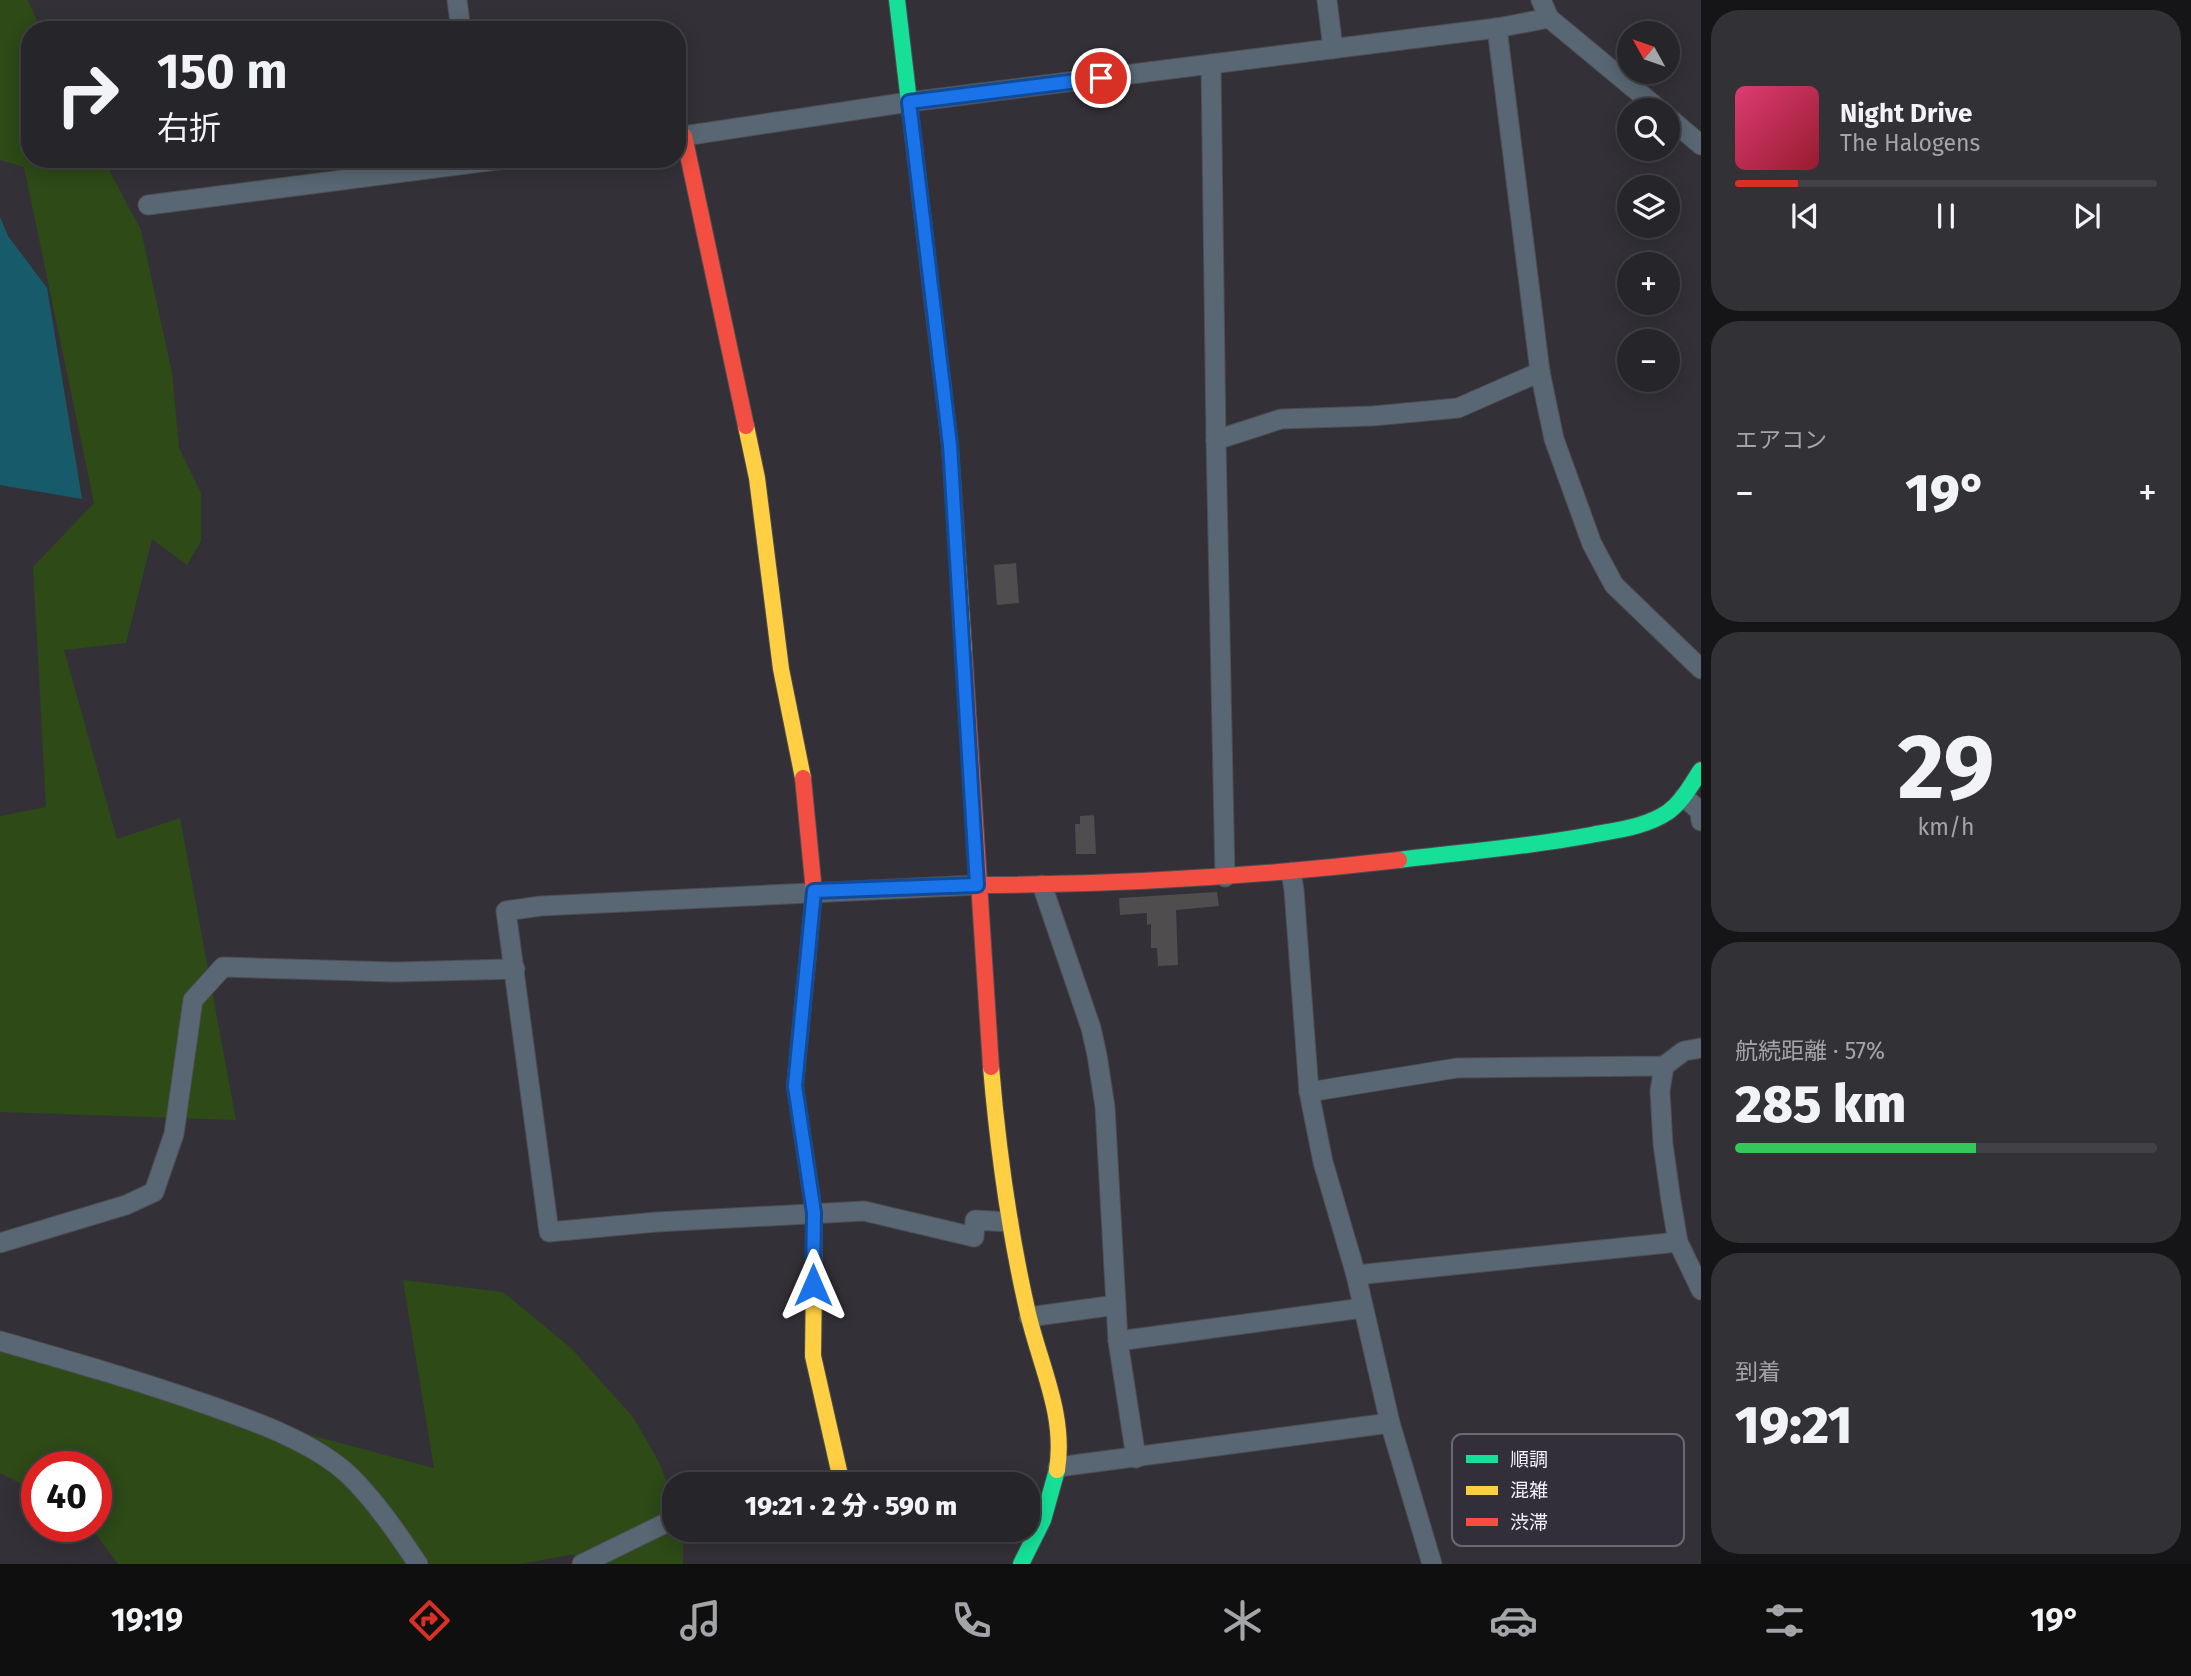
<!DOCTYPE html>
<html lang="ja">
<head>
<meta charset="utf-8">
<style>
  :root { --surface:#262529; --page:#323135; --text:#f1f3f6; --muted:#a4a5a8; --line:#424246; --accent:#d93025 }
  body { margin:0; font-family:"Fira Sans","Noto Sans JP",sans-serif; background:var(--page); color:var(--text); height:100vh; display:flex; flex-direction:column; font-size:26px; white-space:nowrap }
  * { box-sizing:border-box; margin:0 }
  p { font-size:23px; color:var(--muted) }
  .icon { flex:none; width:38px; height:38px; fill:none; stroke:currentColor; stroke-width:2; stroke-linecap:round; stroke-linejoin:round }
  .map { position:relative; flex:1; overflow:hidden }
  .details { display:flex; flex-direction:column; gap:10px; padding:10px; background:#151417; width:490px }
  .details>* { flex:none }
  .hud { position:absolute; left:21px; top:21px; width:665px; height:147px; border-radius:28px; box-shadow:0 4px 18px #0003,0 0 0 2px var(--line); background:#262529; color:var(--text); overflow:hidden }
  .needle { width:46px; rotate:310deg }
  .tools { position:absolute; left:1617px; top:21px; display:grid; gap:14px }
  .tools a { display:grid; place-items:center; width:63px; height:63px; border-radius:50%; background:var(--surface); box-shadow:0 4px 18px #0003,0 0 0 2px var(--line); font-size:35px }
  .speed { position:absolute; left:21px; top:1451px; display:flex; gap:14px; font-size:35px; font-weight:700; text-align:center }
  .speed>* { display:grid; place-content:center; width:91px; height:91px; border-radius:50%; background:var(--surface); box-shadow:0 4px 18px #0003,0 0 0 2px var(--line); line-height:1 }
  .speed .limit { border:10px solid #d22; background:#fff; color:#111 }
  .pin { position:absolute; display:grid; place-items:center; width:60px; height:60px; color:#fff; margin:-30px; border:4px solid #fff; border-radius:50%; box-shadow:0 2px 7px #0007 }
  .me { position:absolute; width:77px; margin:-38px; rotate:0deg; stroke-linejoin:round; filter:drop-shadow(0 0 5px #0008) }
  .turn { display:flex; align-items:center; gap:24px; height:147px; padding:0 21px; font-size:32px }
  .turn .icon { width:91px; height:91px; stroke-width:2.5 }
  .turn b { display:block; font-size:49px; line-height:60px }
  .big { font-size:52px; font-weight:800; line-height:1.1 }
  .details .card { flex:1; display:flex; flex-direction:column; justify-content:center; gap:10px; min-width:0; padding:0 24px; border-radius:28px; background:var(--page) }
  .details .dial { align-items:center; gap:0 }
  .dial b { font-size:91px; line-height:1 }
  .song { display:flex; align-items:center; gap:21px }
  .cover { width:84px; height:84px; border-radius:10px; background:linear-gradient(135deg,hsl(340 70% 55%),hsl(350 70% 35%)) }
  .played { height:7px; border-radius:4px; background:linear-gradient(90deg,var(--accent) 15%,var(--line) 15%) }
  .keys { display:flex; justify-content:space-around; direction:ltr }
  .heat { display:flex; justify-content:space-between; align-items:center; font-size:38px; direction:ltr }
  .charge { height:10px; border-radius:5px; background:linear-gradient(90deg,#34c759 57%,var(--line) 0) }
  .trip { position:absolute; left:662px; top:1472px; width:378px; height:70px; border-radius:28px; background:var(--surface); box-shadow:0 4px 18px #0003,0 0 0 2px var(--line); font-weight:800; line-height:70px; text-align:center }
  .menu { display:flex; height:112px; justify-content:space-around; align-items:center; background:#0f0f10; color:var(--muted) }
  .menu .icon { width:49px; height:49px }
  .menu .current { color:var(--accent) }
  .menu b { font-size:32px; color:var(--text) }
  main { display:flex; flex:1; min-height:0 }
  .map>svg:first-child { display:block }
</style>
</head>
<body>
<main>
<div class="map">
<svg width="1701" height="1564" viewBox="0 0 1701 1564">
  <rect width="100%" height="100%" fill="#333137"/>
  <g fill="#2d4a17">
    <path d="M 0,0 L 28,0 L 41,30 L 30,30 L 30,159 L 103,159 L 141,230 L 172,373 L 179,448 L 201,493 L 201,541 L 187,565 L 152,539 L 126,643 L 64,650 L 117,839 L 180,818 L 236,1120 L 0,1112 L 0,816 L 46,807 L 33,567 L 94,503 L 24,167 L 0,160 Z"/>
    <path d="M 403,1280 L 503,1292 L 571,1348 L 633,1417 L 659,1462 L 674,1501 L 674,1530 L 683,1530 L 683,1564 L 576,1564 L 574,1554 L 521,1564 L 118,1564 L 90,1526 L 96,1526 L 96,1466 L 37,1466 L 37,1492 L 0,1473 L 0,1329 L 18,1357 L 434,1468 Z"/>
  </g>
  <path fill="#175b6b" d="M 0,217 L 8,236 L 47,288 L 82,499 L 0,485 Z"/>
  <g fill="#504d4e">
    <path d="M 1016,563 L 1019,603 L 997,605 L 994,565 Z"/>
    <path d="M 1094,815 L 1096,854 L 1076,854 L 1075,824 L 1080,824 L 1080,816 Z"/>
    <path d="M 1217,892 L 1219,906 L 1176,910 L 1178,965 L 1158,966 L 1157,948 L 1151,948 L 1151,924 L 1147,925 L 1147,913 L 1120,915 L 1119,898 Z"/>
  </g>
  <g fill="none" stroke-linecap="round" stroke-linejoin="round">
    <defs>
      <g id="street">
        <path d="M 457,0 L 461,30"/>
        <path d="M 1327,0 L 1333,49"/>
        <path d="M 1541,0 L 1549,18"/>
        <path d="M 1497,28 L 1540,372 L 1554,439 L 1592,544 L 1614,585 L 1701,669"/>
        <path d="M 1211,64 L 1216,440 L 1225,877"/>
        <path d="M 1668,117 L 1701,145"/>
        <path d="M 677,137 L 909,102 L 1497,28 L 1549,18 L 1660,110"/>
        <path d="M 148,205 L 505,159"/>
        <path d="M 1216,440 L 1281,419 L 1373,416 L 1458,408 L 1540,372"/>
        <path d="M 1684,797 L 1700,811 L 1701,821"/>
        <path d="M 1291,872 L 1294,890 L 1309,1092 L 1323,1162 L 1356,1275 L 1390,1423 L 1432,1564"/>
        <path d="M 977,885 L 541,906 L 506,911 L 549,1232 L 657,1222 L 864,1211 L 974,1237 L 975,1220 L 1009,1222"/>
        <path d="M 1042,885 L 1091,1028 L 1097,1055 L 1105,1107 L 1118,1341 L 1136,1458"/>
        <path d="M 1664,1066 L 1660,1091 L 1663,1144 L 1671,1201 L 1678,1242 L 1701,1290"/>
        <path d="M 1309,1092 L 1457,1068 L 1664,1066 L 1684,1051 L 1701,1048"/>
        <path d="M 0,1243 L 126,1205 L 154,1192 L 174,1134 L 193,1000 L 223,967 L 395,972 L 515,969"/>
        <path d="M 1356,1275 L 1678,1242"/>
        <path d="M 1029,1317 L 1116,1305"/>
        <path d="M 0,1341 C 70,1361 140,1381 208,1405 C 254,1421 314,1442 350,1476 C 376,1502 398,1534 418,1564"/>
        <path d="M 1118,1341 L 1363,1308"/>
        <path d="M 1058,1467 L 1390,1423"/>
        <path d="M 582,1564 L 674,1519"/>
      </g>
      <g id="fast">
        <path d="M 897,0 L 934,314"/>
        <path d="M 1399,860 C 1463,852 1528,847 1591,835 C 1617,830 1646,827 1668,812 C 1683,801 1691,785 1701,770"/>
        <path d="M 1021,1564 L 1043,1520 L 1057,1470"/>
      </g>
      <g id="slow">
        <path d="M 934,314 L 950,445 L 964,653"/>
        <path d="M 746,426 L 757,478 L 781,669 L 803,778"/>
        <path d="M 991,1067 C 998,1149 1009,1230 1027,1309 C 1039,1364 1066,1413 1057,1470"/>
        <path d="M 814,1278 L 813,1356 L 842,1484"/>
      </g>
      <g id="jam">
        <path d="M 684,136 L 746,426"/>
        <path d="M 964,653 L 991,1067"/>
        <path d="M 803,778 L 814,892 L 795,1086 L 814,1213 L 814,1278"/>
        <path d="M 977,885 C 1118,885 1259,876 1399,860"/>
      </g>
    </defs>
    <use href="#street" stroke="#4e4d51" stroke-width="21"/>
    <use href="#fast" stroke="#4e4d51" stroke-width="18"/>
    <use href="#slow" stroke="#4e4d51" stroke-width="18"/>
    <use href="#jam" stroke="#4e4d51" stroke-width="18"/>
    <use href="#street" stroke="#586773" stroke-width="19"/>
    <use href="#fast" stroke="#16e098" stroke-width="16"/>
    <use href="#slow" stroke="#ffcf43" stroke-width="16"/>
    <use href="#jam" stroke="#f24e42" stroke-width="16"/>
  </g>
  <g fill="none" stroke-linecap="round" stroke-linejoin="round">
    <defs>
      <path id="route" d="M 813,1285 L 814,1213 L 795,1086 L 814,891 L 977,885 L 950,445 L 909,102 L 1101,78"/>
    </defs>
    <use href="#route" stroke="#114b97" stroke-width="18"/>
    <use href="#route" stroke="#1a73e8" stroke-width="12"/>
  </g>
  <rect x="1452" y="1434" width="232" height="112" rx="10" fill="#322e3a" stroke="#6c6873" stroke-width="2"/>
  <rect x="1466" y="1455" width="32" height="8" fill="#16e098"/>
  <rect x="1466" y="1486" width="32" height="9" fill="#ffcf43"/>
  <rect x="1466" y="1518" width="32" height="8" fill="#f24e42"/>
  <g font-size="19" fill="#f3f1f9">
    <text x="1510" y="1466">順調</text>
    <text x="1510" y="1497">混雑</text>
    <text x="1510" y="1529">渋滞</text>
  </g>
</svg>
<div class="tools">
<a><svg class="needle" viewBox="-14 -14 28 28"><path d="M0-13l5 13h-10z" fill="#e53935"/><path d="M0 13l5-13h-10z" fill="#a4a5a8"/></svg></a>
<a><svg class="icon" aria-label="search" viewBox="0 0 24 24"><circle cx="10" cy="10" r="6"/><path d="M15 15l6 6"/></svg></a>
<a><svg class="icon" aria-label="layers" viewBox="0 0 24 24"><path d="M12 4l9 5-9 5-9-5zM3 14l9 5 9-5"/></svg></a>
<a>+</a>
<a>−</a>
</div>
<div class="speed"><div class="limit">40</div></div>
<div class="pin" style="left:1101px;top:78px;background:#d93025"><svg class="icon" aria-label="arrive" viewBox="0 0 24 24"><path d="M6 21V4h12l-3 4 3 4H6"/></svg></div>
<svg class="me" style="left:813px;top:1285px" viewBox="-20 -20 40 40"><path d="M0-17L14 15 0 8-14 15z" fill="#1a73e8" stroke="#fff" stroke-width="4"/></svg>
<div class="trip">19:21 · 2 分 · 590 m</div>
<div class="hud">
<div class="turn"><svg class="icon" aria-label="right" viewBox="0 0 24 24"><path d="M7 20v-9h11M14 6l5 5-5 5"/></svg><div><b>150 m</b>右折</div></div>
</div>
</div>
<section class="details">
<div class="card">
<div class="song"><i class="cover"></i><div><b>Night Drive</b><p>The Halogens</p></div></div>
<div class="played"></div>
<div class="keys"><svg class="icon" aria-label="previous" viewBox="0 0 24 24"><path d="M18 5L8 12l10 7zM5 5v14"/></svg><svg class="icon" aria-label="pause" viewBox="0 0 24 24"><path d="M8 5v14M16 5v14"/></svg><svg class="icon" aria-label="next" viewBox="0 0 24 24"><path d="M6 5l10 7-10 7zM19 5v14"/></svg></div>
</div>
<div class="card"><p>エアコン</p>
<div class="heat"><a>−</a><b class="big">19°</b><a>+</a></div>
</div>
<div class="card dial"><b>29</b><p>km/h</p></div>
<div class="card"><p>航続距離 · 57%</p><b class="big">285 km</b><div class="charge"></div></div>
<div class="card"><p>到着</p><b class="big">19:21</b></div>
</section>
</main>
<nav class="menu">
<b>19:19</b>
<svg class="icon current" aria-label="directions" viewBox="0 0 24 24"><path d="M12 3l9 9-9 9-9-9zM9 14v-3h6M13 9l2 2-2 2"/></svg>
<svg class="icon" aria-label="music" viewBox="0 0 24 24"><path d="M9 18V5l10-2v13"/><circle cx="6" cy="18" r="3"/><circle cx="16" cy="16" r="3"/></svg>
<svg class="icon" aria-label="phone" viewBox="0 0 24 24"><path d="M5 4h4l2 5-3 2q2 4 5 5l2-3 5 2v4C11 20 4 13 5 4z"/></svg>
<svg class="icon" aria-label="climate" viewBox="0 0 24 24"><path d="M12 3v18M4 7l16 10M4 17L20 7"/></svg>
<svg class="icon" aria-label="car" viewBox="0 0 24 24"><path d="M5 17H2v-5l4-1 3-4h7l3 4 3 1v5h-3M9 17h6M6 11h13"/><circle cx="7" cy="17" r="2"/><circle cx="17" cy="17" r="2"/></svg>
<svg class="icon" aria-label="filters" viewBox="0 0 24 24"><path d="M4 7h16M4 17h16"/><circle cx="9" cy="7" r="2"/><circle cx="15" cy="17" r="2"/></svg>
<b>19°</b>
</nav>
</body>
</html>
